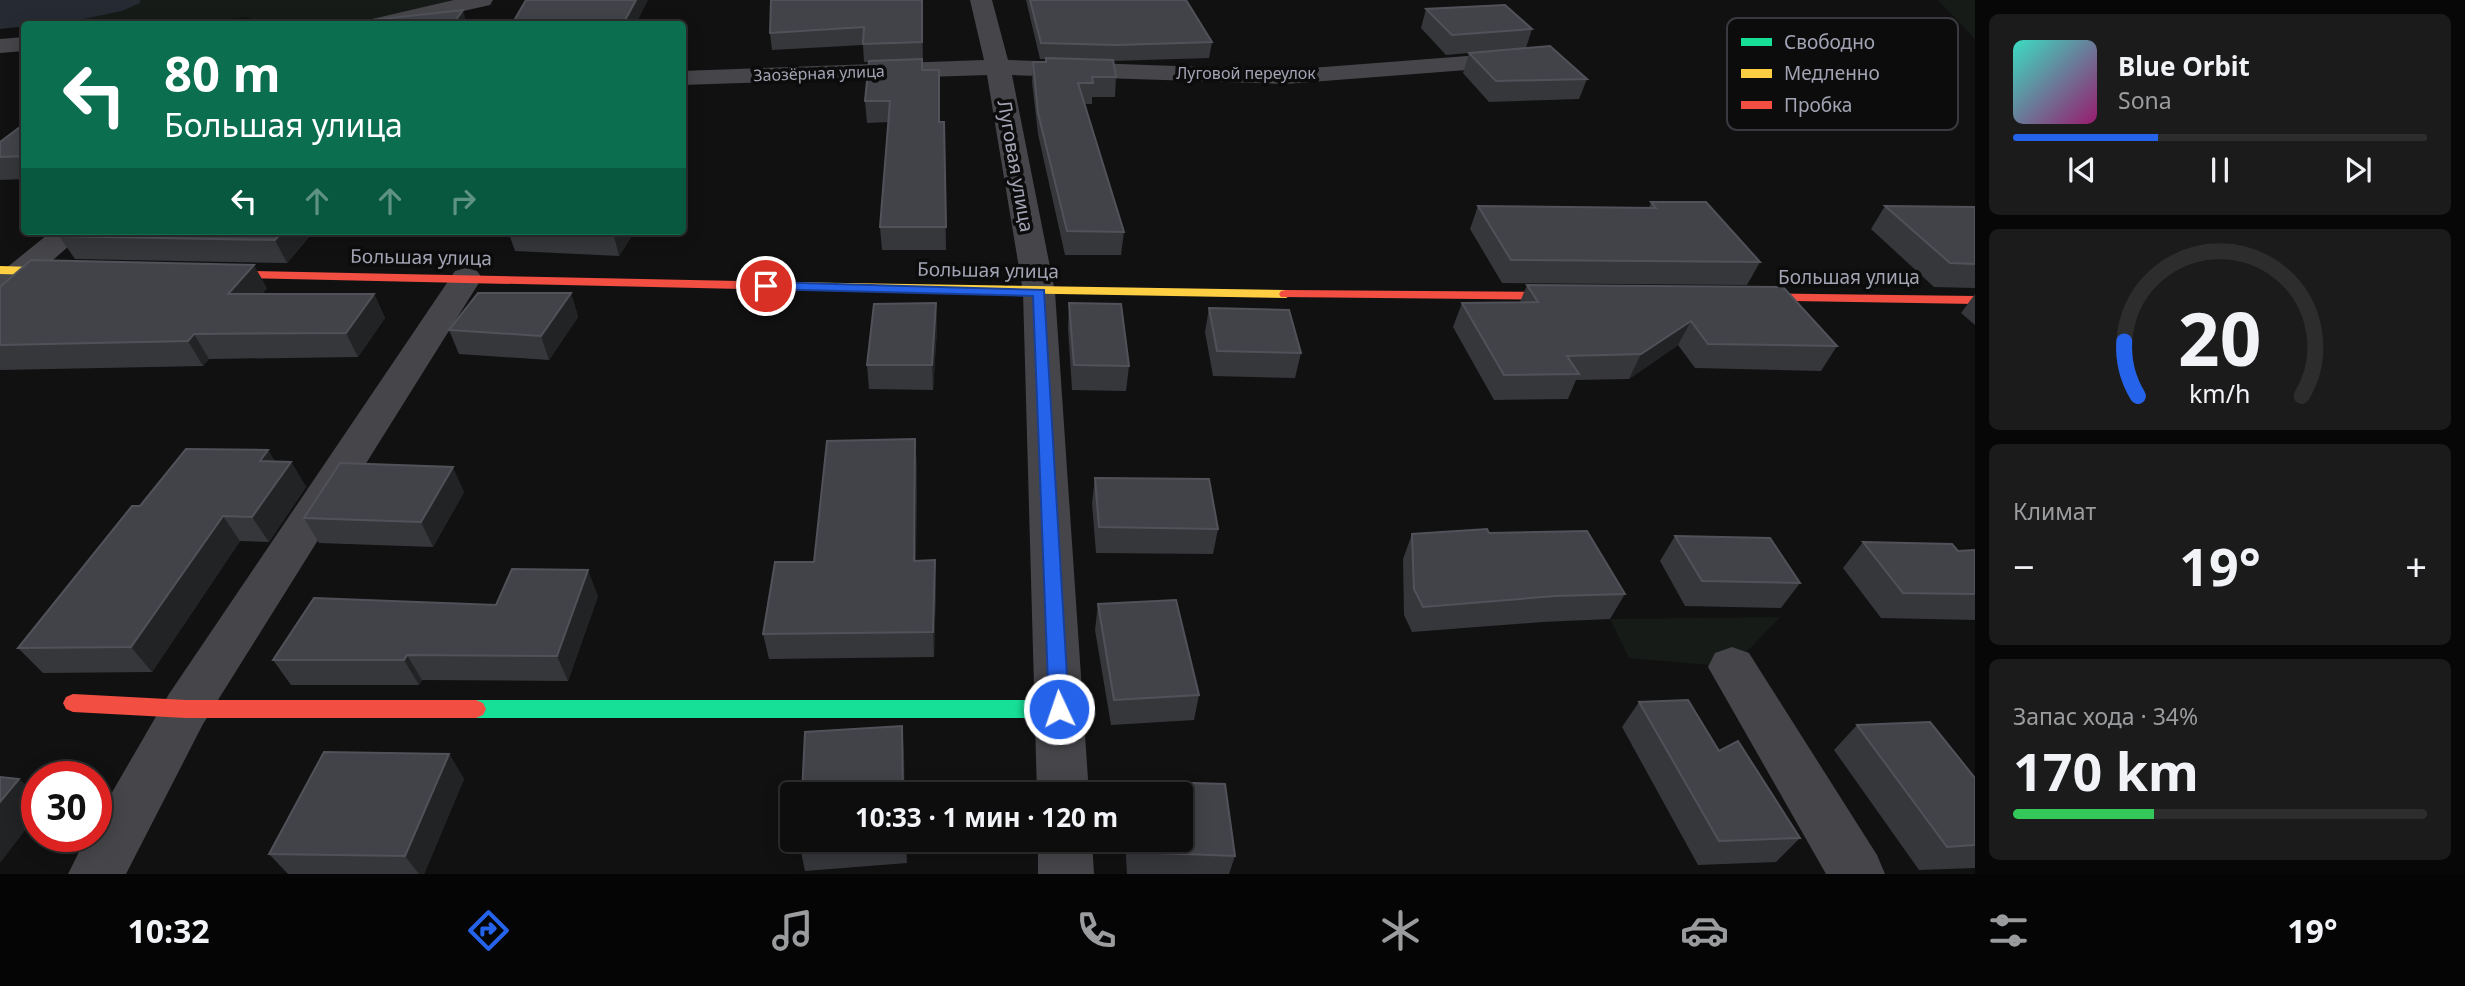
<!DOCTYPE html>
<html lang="ru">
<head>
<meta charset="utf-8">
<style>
  :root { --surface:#0d0d0e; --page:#1b1b1c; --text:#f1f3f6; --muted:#9a9c9e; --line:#2d2d2e; --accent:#2563eb }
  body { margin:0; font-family:"Noto Sans",sans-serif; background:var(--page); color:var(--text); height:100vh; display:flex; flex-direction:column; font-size:26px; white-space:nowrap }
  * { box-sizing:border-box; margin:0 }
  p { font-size:23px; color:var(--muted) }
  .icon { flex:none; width:38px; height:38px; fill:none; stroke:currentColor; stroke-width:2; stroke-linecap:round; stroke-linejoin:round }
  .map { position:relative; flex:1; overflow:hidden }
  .sheet { display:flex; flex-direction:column; gap:14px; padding:14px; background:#070708; width:490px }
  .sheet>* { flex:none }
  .guide { position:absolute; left:21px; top:21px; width:665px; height:214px; border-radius:7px; box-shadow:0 4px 18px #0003,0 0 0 2px var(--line); background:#0b6e4f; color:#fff; overflow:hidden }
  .speed { position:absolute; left:21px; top:761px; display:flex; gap:14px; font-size:35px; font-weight:700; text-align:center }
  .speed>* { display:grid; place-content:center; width:91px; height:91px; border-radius:50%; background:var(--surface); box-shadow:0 4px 18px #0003,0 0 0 2px var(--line); line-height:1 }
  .speed .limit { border:10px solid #d22; background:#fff; color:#111 }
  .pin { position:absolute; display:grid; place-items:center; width:60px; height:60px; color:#fff; margin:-30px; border:4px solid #fff; border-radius:50%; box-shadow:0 2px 7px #0007 }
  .me { position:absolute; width:77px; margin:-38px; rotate:357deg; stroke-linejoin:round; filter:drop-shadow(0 0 5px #0008) }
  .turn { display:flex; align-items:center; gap:24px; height:147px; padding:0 28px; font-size:32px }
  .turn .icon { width:91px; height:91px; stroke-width:2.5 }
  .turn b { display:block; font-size:49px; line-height:60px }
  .lanes { display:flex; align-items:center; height:66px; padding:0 28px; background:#0003; justify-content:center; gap:35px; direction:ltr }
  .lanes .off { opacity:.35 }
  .big { font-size:52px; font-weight:700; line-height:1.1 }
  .sheet .tile { flex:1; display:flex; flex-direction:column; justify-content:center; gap:10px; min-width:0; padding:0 24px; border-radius:10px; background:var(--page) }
  .sheet .dial { align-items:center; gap:0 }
  .dial svg { height:182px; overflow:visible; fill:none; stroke:var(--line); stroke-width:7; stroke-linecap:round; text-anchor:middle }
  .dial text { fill:var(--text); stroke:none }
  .song { display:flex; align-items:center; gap:21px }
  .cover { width:84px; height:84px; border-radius:10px; background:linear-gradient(135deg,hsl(170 70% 55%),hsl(320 70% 35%)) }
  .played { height:7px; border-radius:4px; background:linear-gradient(90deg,var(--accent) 35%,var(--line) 35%) }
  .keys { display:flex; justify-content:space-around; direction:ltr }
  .heat { display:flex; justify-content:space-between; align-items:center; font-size:38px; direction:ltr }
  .charge { height:10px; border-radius:5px; background:linear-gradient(90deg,#34c759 34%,var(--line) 0) }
  .trip { position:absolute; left:780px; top:782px; width:413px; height:70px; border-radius:7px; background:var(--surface); box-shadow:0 4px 18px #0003,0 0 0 2px var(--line); font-weight:700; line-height:70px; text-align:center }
  .dock { display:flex; height:112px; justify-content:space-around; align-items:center; background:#050506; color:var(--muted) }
  .dock .icon { width:49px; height:49px }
  .dock .on { color:var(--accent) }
  .dock b { font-size:32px; color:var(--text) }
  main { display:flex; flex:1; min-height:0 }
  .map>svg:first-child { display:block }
</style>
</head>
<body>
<main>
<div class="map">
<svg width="1975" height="874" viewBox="0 0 1975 874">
  <rect width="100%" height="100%" fill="#111112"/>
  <g fill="#161b18">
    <path d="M 140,0 L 459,0 L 434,8 L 350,24 L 262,24 L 247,17 L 177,24 L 46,24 L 122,11 L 139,3 Z"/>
    <path d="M 1938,0 L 1975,0 L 1975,39 Z"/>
    <path d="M 1780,617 L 1732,667 L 1629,658 L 1610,619 Z"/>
  </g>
  <path fill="#262a33" d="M 0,0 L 140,0 L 140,3 L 122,11 L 74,21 L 0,29 Z"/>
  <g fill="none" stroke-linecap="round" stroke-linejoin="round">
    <g fill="#46464a" fill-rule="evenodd">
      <path d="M 454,0 L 493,0 L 490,5 L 406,24 L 369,24 L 372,19 Z"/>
      <path d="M 970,0 L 992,0 L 1008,60 L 1285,70 L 1519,52 L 1527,54 L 1531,59 L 1527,64 L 1519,66 L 1285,84 L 1012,75 L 1055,292 L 1089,794 L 1037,794 L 1023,292 L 987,75 L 682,85 L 682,71 L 984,60 Z"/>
      <path d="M 24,37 L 24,51 L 0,53 L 0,39 Z"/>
      <path d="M 52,231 L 86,231 L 12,296 L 0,299 L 0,273 Z"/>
      <path d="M 466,268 L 477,271 L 482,278 L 203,724 L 126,874 L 68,874 L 87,836 L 96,836 L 96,820 L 169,694 L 455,271 Z"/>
      <path d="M 1732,647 L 1749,653 L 1877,855 L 1885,874 L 1826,874 L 1708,667 L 1715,653 Z"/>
      <path d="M 1038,840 L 1092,840 L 1094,874 L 1038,874 Z"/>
    </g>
    <path fill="#16e098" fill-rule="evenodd" d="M 476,700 L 1059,700 L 1066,703 L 1069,709 L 1066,715 L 1059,718 L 476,718 L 469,715 L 466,709 L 469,703 Z"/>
    <g fill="#ffcf43" fill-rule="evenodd">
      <path d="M 0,266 L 69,268 L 76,272 L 69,276 L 0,274 Z"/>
      <path d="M 783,282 L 1286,290 L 1293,294 L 1286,298 L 778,289 L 776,286 Z"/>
    </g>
    <g fill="#f24e42" fill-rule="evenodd">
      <path d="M 206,270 L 783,282 L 790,286 L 783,290 L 201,277 L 199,274 Z"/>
      <path d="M 1286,290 L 1574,292 L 1581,296 L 1574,300 L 1281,297 L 1279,294 L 1281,291 Z"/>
      <path d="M 1743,293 L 1975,296 L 1975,304 L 1738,300 L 1736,297 L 1738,294 Z"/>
      <path d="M 73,694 L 186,700 L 476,700 L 483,703 L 486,709 L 483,715 L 476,718 L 186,718 L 73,712 L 66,709 L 63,703 L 66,697 Z"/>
    </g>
  </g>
  <g fill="#36373b">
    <path d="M 922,0 L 923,70 L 939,122 L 944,122 L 946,250 L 882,250 L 880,227 L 889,122 L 867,123 L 865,101 L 869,62 L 864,62 L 863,45 L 772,50 L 770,33 Z"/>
    <path d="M 1026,0 L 1186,0 L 1212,42 L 1209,58 L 1113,61 L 1116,77 L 1115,97 L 1092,97 L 1092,104 L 1085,104 L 1124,232 L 1121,255 L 1065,255 L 1038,134 L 1032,82 L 1033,62 L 1045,62 L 1046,59 L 1040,59 Z"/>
    <path d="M 1426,9 L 1532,29 L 1526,48 L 1587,79 L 1579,99 L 1489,102 L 1463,73 L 1469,53 L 1446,55 L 1421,28 Z"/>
    <path d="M 24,124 L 24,179 L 0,180 L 0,142 Z"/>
    <path d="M 1651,202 L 1760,262 L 1747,285 L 1502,283 L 1470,229 L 1478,206 L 1649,208 Z"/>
    <path d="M 1885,206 L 1975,207 L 1975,288 L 1934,287 L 1871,229 Z"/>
    <path d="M 65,231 L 314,231 L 287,263 L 75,259 L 59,236 Z"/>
    <path d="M 508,231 L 635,231 L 619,256 L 515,251 Z"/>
    <path d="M 1527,285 L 1837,346 L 1821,371 L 1695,368 L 1678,345 L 1629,379 L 1576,380 L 1568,399 L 1494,400 L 1453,327 L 1462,303 L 1520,302 Z"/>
    <path d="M 0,287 L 267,288 L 262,294 L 374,294 L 385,318 L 358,357 L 209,359 L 203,366 L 0,370 Z"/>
    <path d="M 571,293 L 578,317 L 549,360 L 459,354 L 449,330 Z"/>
    <path d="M 1975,294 L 1975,325 L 1961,313 Z"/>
    <path d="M 936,303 L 937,328 L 933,390 L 869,389 L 867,365 Z"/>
    <path d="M 1069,303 L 1129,366 L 1126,391 L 1072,390 L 1068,328 Z"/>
    <path d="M 1209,308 L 1301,353 L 1295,378 L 1213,376 L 1205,332 Z"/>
    <path d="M 268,450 L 275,462 L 291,462 L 306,487 L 269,542 L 240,541 L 152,672 L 43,673 L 18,648 L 140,506 Z"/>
    <path d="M 917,464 L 916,561 L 936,586 L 934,657 L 769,659 L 763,634 L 814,562 Z"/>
    <path d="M 1095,478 L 1218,529 L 1213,554 L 1096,553 L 1092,503 Z"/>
    <path d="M 464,492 L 433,547 L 319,543 L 304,518 Z"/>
    <path d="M 1412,534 L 1625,594 L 1610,619 L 1542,622 L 1412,632 L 1404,615 L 1403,559 Z"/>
    <path d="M 1675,536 L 1800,583 L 1781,608 L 1685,606 L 1660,561 Z"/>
    <path d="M 1863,542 L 1958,551 L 1975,550 L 1975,620 L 1881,618 L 1843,568 Z"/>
    <path d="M 598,596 L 568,681 L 422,680 L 419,685 L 291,685 L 273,660 L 496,605 Z"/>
    <path d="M 1098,604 L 1199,695 L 1194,720 L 1111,725 L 1095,630 Z"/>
    <path d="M 1639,702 L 1800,838 L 1776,862 L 1698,865 L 1622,727 Z"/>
    <path d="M 1857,725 L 1975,778 L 1975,868 L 1919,870 L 1834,750 Z"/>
    <path d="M 449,754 L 464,779 L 424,874 L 288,874 L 269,854 Z"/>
    <path d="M 1126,781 L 1225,784 L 1235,856 L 1229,874 L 1127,874 L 1125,840 L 1181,840 L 1181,794 L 1124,794 Z"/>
    <path d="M 800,840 L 906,840 L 907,863 L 805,871 L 800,847 Z"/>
  </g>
  <g fill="#222325">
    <path d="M 636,0 L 648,0 L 636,24 L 623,24 Z"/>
    <path d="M 463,10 L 466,21 L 464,24 L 453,24 Z"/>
    <path d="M 283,231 L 314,231 L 287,263 L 275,240 Z"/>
    <path d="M 614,231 L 635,231 L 619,256 L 613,232 Z"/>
    <path d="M 254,265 L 267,288 L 242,318 L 228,294 Z"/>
    <path d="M 571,293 L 578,317 L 549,360 L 541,336 Z"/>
    <path d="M 374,294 L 385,318 L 358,357 L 346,333 Z"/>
    <path d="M 936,303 L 937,328 L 933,390 L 932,365 Z"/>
    <path d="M 1691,321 L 1678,345 L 1629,379 L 1641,354 Z"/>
    <path d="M 194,334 L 209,359 L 203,366 L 188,341 Z"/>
    <path d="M 915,439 L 917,464 L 915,586 L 914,561 Z"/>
    <path d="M 268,450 L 282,474 L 291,462 L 306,487 L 269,542 L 252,517 L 260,461 Z"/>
    <path d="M 453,467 L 464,492 L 433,547 L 421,522 Z"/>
    <path d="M 223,516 L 240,541 L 152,672 L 131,647 Z"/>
    <path d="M 935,560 L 936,586 L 934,657 L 933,632 Z"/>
    <path d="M 588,570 L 598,596 L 568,681 L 557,656 Z"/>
    <path d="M 407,655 L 422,680 L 419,685 L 404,660 Z"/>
    <path d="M 902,726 L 904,750 L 905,794 L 903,794 Z"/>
    <path d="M 449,754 L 464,779 L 424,874 L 419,874 L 405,856 Z"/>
    <path d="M 19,779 L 37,795 L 37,815 L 0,863 L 0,802 Z"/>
    <path d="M 905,840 L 906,840 L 907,863 Z"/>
  </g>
  <g fill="#424348" stroke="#515259" stroke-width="2">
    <path d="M 526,0 L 636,0 L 623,24 L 512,24 Z"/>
    <path d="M 771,0 L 922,0 L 922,42 L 863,44 L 864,27 L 770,33 Z"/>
    <path d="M 1030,0 L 1186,0 L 1212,42 L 1117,45 L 1041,43 Z"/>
    <path d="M 1505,5 L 1532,29 L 1452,35 L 1426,9 Z"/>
    <path d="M 463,10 L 453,24 L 337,24 Z"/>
    <path d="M 1550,46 L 1587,79 L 1496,81 L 1469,53 Z"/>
    <path d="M 1046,58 L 1113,60 L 1116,77 L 1092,77 L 1093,83 L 1078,83 L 1124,232 L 1067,231 L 1038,113 L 1033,62 L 1046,62 Z"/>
    <path d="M 922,59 L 922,70 L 939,70 L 939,122 L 944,122 L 946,227 L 880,227 L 890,101 L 865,101 L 869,61 Z"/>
    <path d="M 24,124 L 24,156 L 0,157 L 0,142 Z"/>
    <path d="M 1651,202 L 1706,202 L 1760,262 L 1511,260 L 1478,206 L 1656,208 Z"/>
    <path d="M 1885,206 L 1975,207 L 1975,264 L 1950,263 Z"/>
    <path d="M 65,231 L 283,231 L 275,240 L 59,236 Z"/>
    <path d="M 577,231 L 614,231 L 613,232 Z"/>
    <path d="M 31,260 L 254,265 L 228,294 L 374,294 L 346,333 L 194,334 L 188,341 L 0,345 L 0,287 Z"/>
    <path d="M 1527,285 L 1783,287 L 1837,346 L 1708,344 L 1691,321 L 1641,354 L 1567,356 L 1579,374 L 1504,375 L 1462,303 L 1538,302 Z"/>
    <path d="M 478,293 L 571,293 L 541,336 L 449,330 Z"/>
    <path d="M 936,303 L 932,365 L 867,365 L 874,304 Z"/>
    <path d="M 1069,303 L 1121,304 L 1129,366 L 1074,365 Z"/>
    <path d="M 1209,308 L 1289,310 L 1301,353 L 1217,351 Z"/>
    <path d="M 915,439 L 914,561 L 935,560 L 933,632 L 763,634 L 775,562 L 814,562 L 827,441 Z"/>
    <path d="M 186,449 L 268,450 L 260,461 L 291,462 L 252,517 L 223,516 L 131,647 L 18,648 L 132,506 L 140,506 Z"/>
    <path d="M 340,463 L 453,467 L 421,522 L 304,518 Z"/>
    <path d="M 1095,478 L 1209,479 L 1218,529 L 1099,527 Z"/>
    <path d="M 1487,529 L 1489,533 L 1587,531 L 1625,594 L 1555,596 L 1423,607 L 1414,589 L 1412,534 Z"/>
    <path d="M 1675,536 L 1770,538 L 1800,583 L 1702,581 Z"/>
    <path d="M 1863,542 L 1952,544 L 1958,551 L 1975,550 L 1975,594 L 1903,593 Z"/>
    <path d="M 512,569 L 588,570 L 557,656 L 407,655 L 404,660 L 273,660 L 314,598 L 496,605 Z"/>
    <path d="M 1176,600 L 1199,695 L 1114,700 L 1098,604 Z"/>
    <path d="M 1688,700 L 1719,751 L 1738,741 L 1800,838 L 1719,841 L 1639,702 Z"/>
    <path d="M 1930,722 L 1975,778 L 1975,845 L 1947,847 L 1857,725 Z"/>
    <path d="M 902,726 L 903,794 L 802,794 L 805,732 Z"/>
    <path d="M 324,752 L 449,754 L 405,856 L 269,854 Z"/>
    <path d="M 0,777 L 19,779 L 0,802 Z"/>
    <path d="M 1126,781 L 1225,784 L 1235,856 L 1131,852 L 1130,840 L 1181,840 L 1181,794 L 1127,794 Z"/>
    <path d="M 800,840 L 898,840 L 800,847 Z"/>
  </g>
  <path fill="#2563eb" stroke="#184099" stroke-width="2" d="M 766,282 L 1044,290 L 1069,709 L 1066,715 L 1059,718 L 1052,715 L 1049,709 L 1033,296 L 762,289 L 762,283 Z"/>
  <g text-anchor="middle" stroke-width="7" stroke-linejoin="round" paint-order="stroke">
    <g font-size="16" fill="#a2a4b3" stroke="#0c0c0d">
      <text transform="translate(819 73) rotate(-2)" y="6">Заозёрная улица</text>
      <text x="1246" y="79">Луговой переулок</text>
    </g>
    <g font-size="19" fill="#a2a4b3" stroke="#0c0c0d">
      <text transform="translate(1016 166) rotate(80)" y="7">Луговая улица</text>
      <text transform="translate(421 257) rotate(1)" y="7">Большая улица</text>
      <text transform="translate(988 270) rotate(1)" y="7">Большая улица</text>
      <text x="1849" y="284">Большая улица</text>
    </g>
  </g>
  <rect x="1727" y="18" width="231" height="112" rx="10" fill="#0c0c0d" stroke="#393a3f" stroke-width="2"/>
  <rect x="1741" y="38" width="31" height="8" fill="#16e098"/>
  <rect x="1741" y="69" width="31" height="9" fill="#ffcf43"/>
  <rect x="1741" y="101" width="31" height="8" fill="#f24e42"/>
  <g font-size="19" fill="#a2a4b3">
    <text x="1784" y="49">Свободно</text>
    <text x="1784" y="80">Медленно</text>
    <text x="1784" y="112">Пробка</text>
  </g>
</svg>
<div class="speed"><div class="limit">30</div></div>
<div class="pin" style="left:766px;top:286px;background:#d93025"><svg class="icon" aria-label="arrive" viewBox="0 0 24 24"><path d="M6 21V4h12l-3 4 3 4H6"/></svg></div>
<svg class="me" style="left:1059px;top:709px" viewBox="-20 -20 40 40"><circle r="17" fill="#2563eb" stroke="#fff" stroke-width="3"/><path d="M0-11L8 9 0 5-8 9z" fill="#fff"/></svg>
<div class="trip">10:33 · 1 мин · 120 m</div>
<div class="guide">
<div class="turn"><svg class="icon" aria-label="left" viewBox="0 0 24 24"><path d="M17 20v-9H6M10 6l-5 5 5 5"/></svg><div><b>80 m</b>Большая улица</div></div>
<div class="lanes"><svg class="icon" aria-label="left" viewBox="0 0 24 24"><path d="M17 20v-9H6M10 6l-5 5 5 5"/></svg><svg class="icon off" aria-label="ahead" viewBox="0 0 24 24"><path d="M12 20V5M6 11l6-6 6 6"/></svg><svg class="icon off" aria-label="ahead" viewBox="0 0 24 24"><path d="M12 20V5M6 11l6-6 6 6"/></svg><svg class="icon off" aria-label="right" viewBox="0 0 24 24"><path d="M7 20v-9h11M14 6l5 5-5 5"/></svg></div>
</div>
</div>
<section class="sheet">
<div class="tile">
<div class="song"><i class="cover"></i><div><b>Blue Orbit</b><p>Sona</p></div></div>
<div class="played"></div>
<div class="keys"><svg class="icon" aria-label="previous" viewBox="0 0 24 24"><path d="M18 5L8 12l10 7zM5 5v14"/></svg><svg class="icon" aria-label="pause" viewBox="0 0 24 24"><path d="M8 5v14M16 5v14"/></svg><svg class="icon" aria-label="next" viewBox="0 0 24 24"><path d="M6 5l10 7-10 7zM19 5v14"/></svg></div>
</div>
<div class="tile dial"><svg viewBox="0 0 100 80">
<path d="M14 69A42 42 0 1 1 86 69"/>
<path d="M14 69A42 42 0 0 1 8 45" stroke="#2563eb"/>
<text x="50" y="56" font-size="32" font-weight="700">20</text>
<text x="50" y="72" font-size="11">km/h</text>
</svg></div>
<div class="tile"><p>Климат</p>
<div class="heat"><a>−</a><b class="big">19°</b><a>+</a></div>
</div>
<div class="tile"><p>Запас хода · 34%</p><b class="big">170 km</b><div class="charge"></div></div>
</section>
</main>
<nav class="dock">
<b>10:32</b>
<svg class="icon on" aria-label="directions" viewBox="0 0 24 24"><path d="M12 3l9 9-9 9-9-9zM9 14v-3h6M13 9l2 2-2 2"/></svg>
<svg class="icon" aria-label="music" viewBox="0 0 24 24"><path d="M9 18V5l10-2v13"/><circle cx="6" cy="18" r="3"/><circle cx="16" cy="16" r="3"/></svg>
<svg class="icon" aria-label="phone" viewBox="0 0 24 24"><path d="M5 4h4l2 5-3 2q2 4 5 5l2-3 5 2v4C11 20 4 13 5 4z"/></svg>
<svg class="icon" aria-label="climate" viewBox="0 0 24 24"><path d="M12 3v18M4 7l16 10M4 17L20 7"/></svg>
<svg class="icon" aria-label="car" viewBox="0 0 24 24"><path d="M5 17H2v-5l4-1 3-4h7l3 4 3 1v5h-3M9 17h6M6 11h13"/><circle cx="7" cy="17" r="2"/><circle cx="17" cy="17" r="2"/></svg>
<svg class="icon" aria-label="filters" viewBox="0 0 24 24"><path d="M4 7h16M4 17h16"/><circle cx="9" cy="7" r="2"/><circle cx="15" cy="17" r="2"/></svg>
<b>19°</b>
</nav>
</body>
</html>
